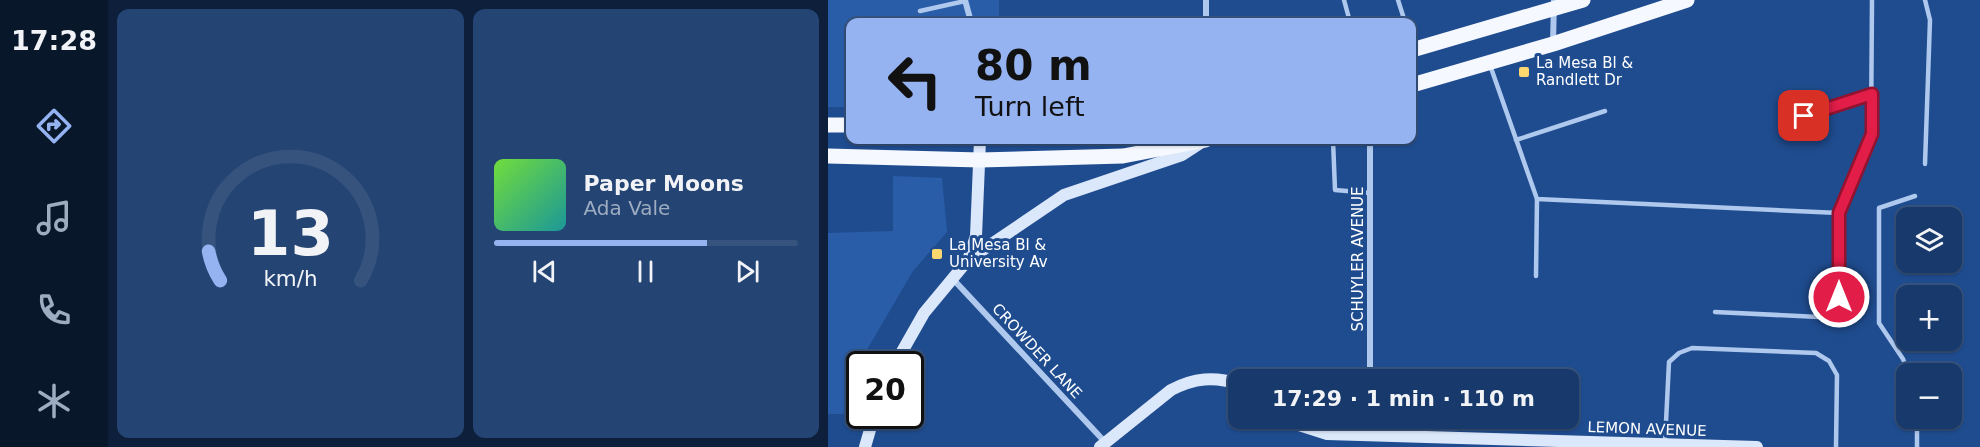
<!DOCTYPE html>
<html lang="en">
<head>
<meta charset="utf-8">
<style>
  :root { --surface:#17396b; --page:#244473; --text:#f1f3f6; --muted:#9eacc1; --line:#36537e; --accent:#95b2f1 }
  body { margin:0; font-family:"DejaVu Sans",sans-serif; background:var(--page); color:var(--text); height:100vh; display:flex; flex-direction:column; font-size:22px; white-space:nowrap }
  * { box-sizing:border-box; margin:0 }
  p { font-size:20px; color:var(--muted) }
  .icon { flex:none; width:33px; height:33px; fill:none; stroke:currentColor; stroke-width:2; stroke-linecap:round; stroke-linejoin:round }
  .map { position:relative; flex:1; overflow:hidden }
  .sheet { display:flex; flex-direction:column; gap:9px; padding:9px; background:#0d1f3b; width:720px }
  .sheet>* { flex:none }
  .hud { position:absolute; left:18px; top:18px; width:570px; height:126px; border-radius:12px; box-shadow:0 2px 4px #0004,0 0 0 2px var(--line); background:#95b2f1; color:#111; overflow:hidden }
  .fabs { position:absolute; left:1068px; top:207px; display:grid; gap:12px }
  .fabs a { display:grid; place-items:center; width:66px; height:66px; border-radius:12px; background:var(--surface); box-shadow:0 2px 4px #0004,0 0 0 2px var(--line); font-size:30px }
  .speed { position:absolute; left:18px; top:351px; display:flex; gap:12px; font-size:30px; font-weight:700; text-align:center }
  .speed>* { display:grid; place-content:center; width:78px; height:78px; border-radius:50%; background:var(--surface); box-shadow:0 2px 4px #0004,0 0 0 2px var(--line); line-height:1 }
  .speed .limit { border:3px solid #111; border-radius:9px; background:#fff; color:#111 }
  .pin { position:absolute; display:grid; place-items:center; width:51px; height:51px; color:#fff; margin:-26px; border-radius:12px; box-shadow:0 3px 9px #0006 }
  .me { position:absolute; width:66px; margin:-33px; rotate:0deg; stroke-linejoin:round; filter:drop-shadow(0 0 4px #0008) }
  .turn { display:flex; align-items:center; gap:21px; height:126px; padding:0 30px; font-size:27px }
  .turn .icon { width:78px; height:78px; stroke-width:2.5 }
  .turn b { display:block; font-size:42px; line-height:51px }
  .sheet .widget { flex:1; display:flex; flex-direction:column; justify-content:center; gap:9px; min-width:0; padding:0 21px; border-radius:12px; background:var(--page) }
  .sheet .dial { align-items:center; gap:0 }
  .dial svg { height:156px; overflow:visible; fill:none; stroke:var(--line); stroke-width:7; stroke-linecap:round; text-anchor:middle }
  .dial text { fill:var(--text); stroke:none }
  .song { display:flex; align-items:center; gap:18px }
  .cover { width:72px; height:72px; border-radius:9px; background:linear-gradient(135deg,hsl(100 70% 55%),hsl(180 70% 35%)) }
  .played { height:6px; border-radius:3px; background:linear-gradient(90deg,var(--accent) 70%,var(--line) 70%) }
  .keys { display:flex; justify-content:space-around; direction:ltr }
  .sheet .tiles { flex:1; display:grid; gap:9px; grid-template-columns:repeat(2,1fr) }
  .trip { position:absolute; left:400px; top:369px; width:351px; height:60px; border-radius:12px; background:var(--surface); box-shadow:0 2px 4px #0004,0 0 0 2px var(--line); font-weight:700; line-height:60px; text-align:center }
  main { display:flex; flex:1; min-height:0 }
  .dock { display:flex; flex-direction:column; width:108px; justify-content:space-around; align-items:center; background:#09172b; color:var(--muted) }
  .dock .icon { width:42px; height:42px }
  .dock .on { color:var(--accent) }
  .dock b { font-size:27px; color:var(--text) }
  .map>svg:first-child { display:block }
</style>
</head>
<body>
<main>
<nav class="dock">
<b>17:28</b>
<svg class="icon on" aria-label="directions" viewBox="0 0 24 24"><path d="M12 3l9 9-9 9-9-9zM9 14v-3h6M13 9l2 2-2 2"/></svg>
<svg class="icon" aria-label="music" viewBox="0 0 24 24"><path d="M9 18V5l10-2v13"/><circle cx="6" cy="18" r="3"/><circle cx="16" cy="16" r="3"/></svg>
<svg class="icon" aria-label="phone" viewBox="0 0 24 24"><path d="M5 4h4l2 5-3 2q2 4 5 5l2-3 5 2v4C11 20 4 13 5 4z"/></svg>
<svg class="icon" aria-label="climate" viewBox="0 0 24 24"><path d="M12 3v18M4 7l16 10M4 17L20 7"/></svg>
</nav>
<section class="sheet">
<div class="tiles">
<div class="widget dial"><svg viewBox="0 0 100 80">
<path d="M14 69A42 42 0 1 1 86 69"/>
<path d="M14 69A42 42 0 0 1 8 54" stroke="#95b2f1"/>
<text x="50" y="56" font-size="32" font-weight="700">13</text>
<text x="50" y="72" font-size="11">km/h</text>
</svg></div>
<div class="widget">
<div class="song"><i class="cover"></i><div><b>Paper Moons</b><p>Ada Vale</p></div></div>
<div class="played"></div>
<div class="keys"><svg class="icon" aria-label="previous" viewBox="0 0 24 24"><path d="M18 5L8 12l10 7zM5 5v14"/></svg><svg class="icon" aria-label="pause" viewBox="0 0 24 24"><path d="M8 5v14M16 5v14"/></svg><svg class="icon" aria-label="next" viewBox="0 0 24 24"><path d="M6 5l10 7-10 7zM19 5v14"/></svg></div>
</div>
</div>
</section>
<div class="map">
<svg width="1152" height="447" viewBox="0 0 1152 447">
  <rect width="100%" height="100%" fill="#1f4c8f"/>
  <g fill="#295da8">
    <path d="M 0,0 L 171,0 L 171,22 L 22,22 L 22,107 L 0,107 Z"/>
    <path d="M 65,176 L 114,178 L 119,232 L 85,271 L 37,353 L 34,364 L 32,364 L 31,372 L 20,414 L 0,414 L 0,233 L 65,231 Z"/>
  </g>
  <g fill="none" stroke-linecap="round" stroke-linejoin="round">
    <g stroke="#afc8ed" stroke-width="4.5">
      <path d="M 516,0 L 522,22"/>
      <path d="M 570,0 L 577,22"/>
      <path d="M 1097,0 L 1102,20 L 1097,164"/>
      <path d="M 92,11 L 137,1"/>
      <path d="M 662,65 L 709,199 L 1011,213"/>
      <path d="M 953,124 L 1044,94"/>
      <path d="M 505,140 L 507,190 L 542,193"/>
      <path d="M 688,140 L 777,111"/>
      <path d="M 708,276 L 709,199"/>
      <path d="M 887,312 L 991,317 L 1006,310 L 1011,297 L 1011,213 L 1043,134 L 1044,0"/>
      <path d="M 1081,374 L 1075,359 L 1051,323 L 1051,208 L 1087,196"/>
      <path d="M 837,442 L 841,362 L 851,353 L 864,348 L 988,353 L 1001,361 L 1009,375 L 1008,447"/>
      <path d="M 1089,447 L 1089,418"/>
    </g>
    <g stroke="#afc8ed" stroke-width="6">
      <path d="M 137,0 L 143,22"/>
      <path d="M 378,22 L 378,0"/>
      <path d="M 725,44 L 726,0"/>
      <path d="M 124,278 L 277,442"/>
      <path d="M 542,380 L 542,140"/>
      <path d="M 542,436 L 542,418"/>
    </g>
    <g stroke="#dbe7fa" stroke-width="12">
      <path d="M 140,260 L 148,236 L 152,140"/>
      <path d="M 67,364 L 96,313 L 140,260 L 236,195 L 354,155 L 374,142"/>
      <path d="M 458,418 L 471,425 L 499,434 L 929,447"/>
      <path d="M 37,447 L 46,416"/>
      <path d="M 272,447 L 343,390 C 366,378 386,376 411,384"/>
    </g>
    <g stroke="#f5f8ff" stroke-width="15">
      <path d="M 584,50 L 755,0"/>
      <path d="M 584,85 L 725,44 L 859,0"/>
      <path d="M 0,125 L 22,125"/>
      <path d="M 0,156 L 152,160 L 295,156 L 378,140"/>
    </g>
  </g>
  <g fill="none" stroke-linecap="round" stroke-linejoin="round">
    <defs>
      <path id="route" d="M 976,116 L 1044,94 L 1044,134 L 1011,213 L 1011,297"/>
    </defs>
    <use href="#route" stroke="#92132f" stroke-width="15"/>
    <use href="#route" stroke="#e11d48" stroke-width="10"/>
  </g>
  <g fill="#fbd76f" stroke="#1f4c8f" stroke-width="2">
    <rect x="690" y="66" width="12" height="12" rx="3"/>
    <rect x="103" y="248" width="12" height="12" rx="3"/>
  </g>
  <g text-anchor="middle" stroke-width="6" stroke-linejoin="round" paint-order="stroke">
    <g font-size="15" fill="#fff" stroke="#1f4c8f" text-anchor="start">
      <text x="708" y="68">La Mesa Bl &amp;<tspan x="708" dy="17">Randlett Dr</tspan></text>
      <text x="121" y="250">La Mesa Bl &amp;<tspan x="121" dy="17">University Av</tspan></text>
    </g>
    <g font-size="15" fill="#fff" stroke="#1f4c8f">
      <text transform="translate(530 259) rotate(-90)" y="5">SCHUYLER AVENUE</text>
      <text transform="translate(209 351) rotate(47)" y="5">CROWDER LANE</text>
      <text transform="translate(819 429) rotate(2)" y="5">LEMON AVENUE</text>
    </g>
  </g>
</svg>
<div class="fabs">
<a><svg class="icon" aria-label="layers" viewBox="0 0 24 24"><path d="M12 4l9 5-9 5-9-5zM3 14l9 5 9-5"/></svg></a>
<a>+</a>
<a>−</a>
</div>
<div class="speed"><div class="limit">20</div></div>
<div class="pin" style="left:976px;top:116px;background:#d93025"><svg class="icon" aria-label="arrive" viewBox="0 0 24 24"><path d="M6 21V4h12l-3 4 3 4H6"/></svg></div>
<svg class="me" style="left:1011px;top:297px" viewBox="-20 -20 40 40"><circle r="17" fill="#e11d48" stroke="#fff" stroke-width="3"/><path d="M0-11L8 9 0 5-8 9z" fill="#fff"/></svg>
<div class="trip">17:29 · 1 min · 110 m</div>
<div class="hud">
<div class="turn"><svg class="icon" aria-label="left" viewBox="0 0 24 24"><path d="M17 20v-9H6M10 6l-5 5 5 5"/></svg><div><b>80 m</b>Turn left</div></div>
</div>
</div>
</main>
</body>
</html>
